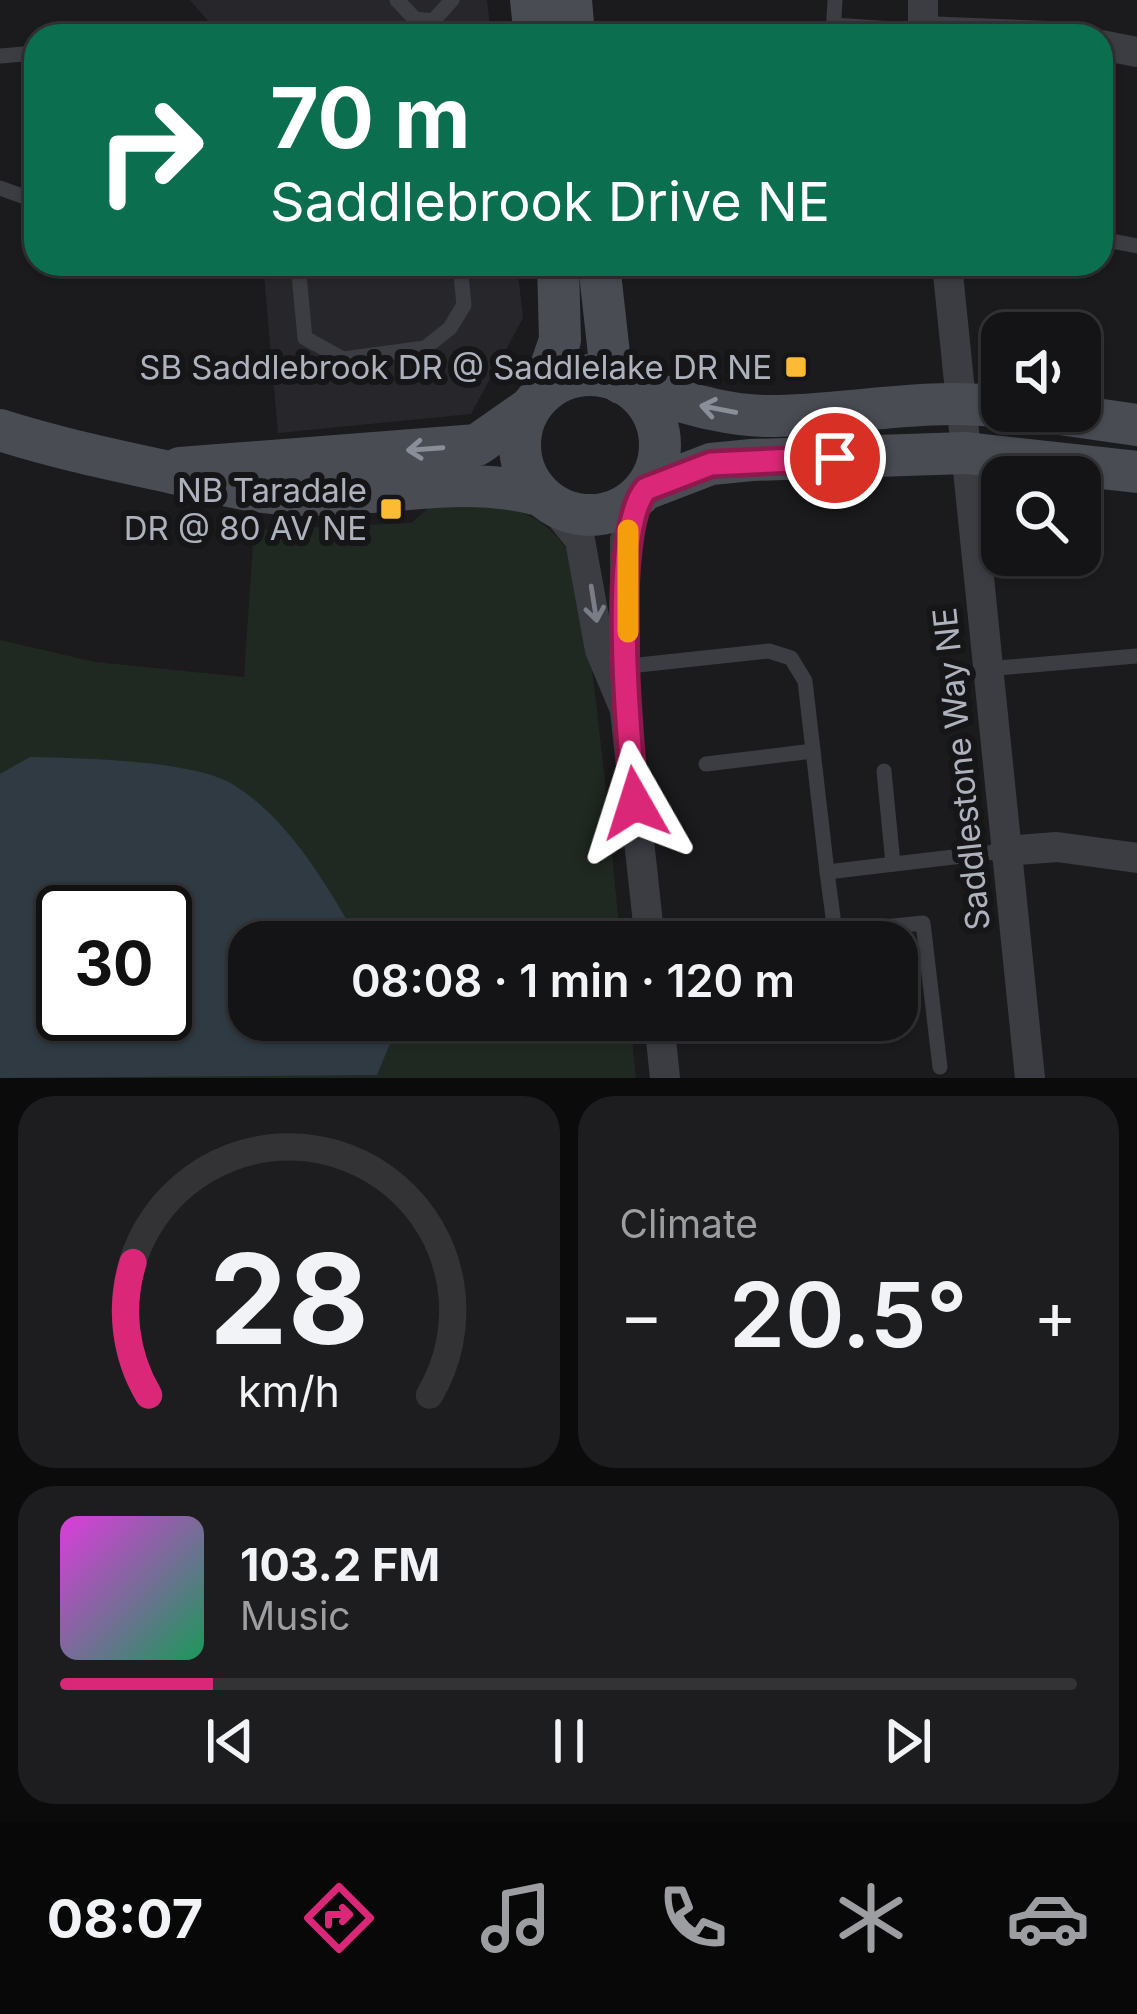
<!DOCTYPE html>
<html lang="en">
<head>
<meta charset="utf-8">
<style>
  :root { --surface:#141416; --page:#1d1d1f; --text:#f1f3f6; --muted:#9d9ea1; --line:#333335; --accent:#db2777 }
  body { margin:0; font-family:Inter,sans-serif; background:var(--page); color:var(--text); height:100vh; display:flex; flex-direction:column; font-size:45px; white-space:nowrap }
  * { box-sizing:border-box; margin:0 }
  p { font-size:39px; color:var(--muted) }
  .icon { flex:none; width:66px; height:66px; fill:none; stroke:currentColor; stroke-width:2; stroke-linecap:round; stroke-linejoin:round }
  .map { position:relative; height:1078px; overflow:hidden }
  .drawer { display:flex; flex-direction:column; gap:18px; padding:18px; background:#0b0b0c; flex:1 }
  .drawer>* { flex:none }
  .hud { position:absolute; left:24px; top:24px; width:1089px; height:252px; border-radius:36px; box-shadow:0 3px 9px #0004,0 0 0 3px var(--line); background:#0b6e4f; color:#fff; overflow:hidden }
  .controls { position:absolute; left:981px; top:312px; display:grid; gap:24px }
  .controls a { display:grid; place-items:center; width:120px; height:120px; border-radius:24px; background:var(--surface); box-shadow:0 3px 9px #0004,0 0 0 3px var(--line); font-size:60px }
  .speed { position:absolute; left:36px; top:885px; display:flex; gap:24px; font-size:60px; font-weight:700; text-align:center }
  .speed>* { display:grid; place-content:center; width:156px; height:156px; border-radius:50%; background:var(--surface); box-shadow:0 3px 9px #0004,0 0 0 3px var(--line); line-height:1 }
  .speed .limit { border:6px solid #111; border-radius:18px; background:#fff; color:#111 }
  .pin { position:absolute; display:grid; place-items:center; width:102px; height:102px; color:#fff; margin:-51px; border:6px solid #fff; border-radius:50%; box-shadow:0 3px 12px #0007 }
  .me { position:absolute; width:132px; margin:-66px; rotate:354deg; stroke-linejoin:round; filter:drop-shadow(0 0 9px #0008) }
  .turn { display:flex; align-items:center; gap:42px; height:252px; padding:0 48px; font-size:54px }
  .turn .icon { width:156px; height:156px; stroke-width:2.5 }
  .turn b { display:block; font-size:84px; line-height:102px }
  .big { font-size:90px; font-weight:600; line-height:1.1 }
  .drawer .card { flex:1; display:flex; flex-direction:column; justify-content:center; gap:18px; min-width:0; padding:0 42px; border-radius:36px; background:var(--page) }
  .drawer .dial { align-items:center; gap:0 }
  .dial svg { height:312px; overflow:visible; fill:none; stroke:var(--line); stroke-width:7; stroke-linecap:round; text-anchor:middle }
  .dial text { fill:var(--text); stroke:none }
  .song { display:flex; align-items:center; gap:36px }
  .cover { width:144px; height:144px; border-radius:18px; background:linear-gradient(135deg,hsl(300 70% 55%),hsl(150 70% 35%)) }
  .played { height:12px; border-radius:6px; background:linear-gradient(90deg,var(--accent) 15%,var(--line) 15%) }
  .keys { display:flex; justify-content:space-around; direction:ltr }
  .heat { display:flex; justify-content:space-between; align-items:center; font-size:66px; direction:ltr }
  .drawer .tiles { flex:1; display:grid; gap:18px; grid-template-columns:1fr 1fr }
  .card:last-child { grid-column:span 2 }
  .trip { position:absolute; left:228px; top:921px; width:690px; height:120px; border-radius:36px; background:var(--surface); box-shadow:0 3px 9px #0004,0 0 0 3px var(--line); font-weight:600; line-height:120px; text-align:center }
  .menu { display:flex; height:192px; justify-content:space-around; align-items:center; background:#080809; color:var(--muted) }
  .menu .icon { width:84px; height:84px }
  .menu .selected { color:var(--accent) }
  .menu b { font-size:54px; color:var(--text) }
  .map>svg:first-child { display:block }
</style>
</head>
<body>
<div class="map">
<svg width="1137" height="1078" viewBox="0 0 1137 1078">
  <rect width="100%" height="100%" fill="#1b1b1d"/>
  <g fill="#27272b">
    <path d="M 190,0 L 487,0 L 491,36 L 221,36 Z"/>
    <path d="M 263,264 L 517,264 L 523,318 L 471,414 L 278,433 Z"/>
  </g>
  <path fill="#202921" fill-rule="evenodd" d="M 434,503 C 487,503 532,501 566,548 C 591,583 613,879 621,942 L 249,942 L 249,1020 L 630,1020 L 636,1078 L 0,1078 L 0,640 L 95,662 L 244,677 L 254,530 L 411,523 ZM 63,912 L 165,912 L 165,1014 L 63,1014 Z"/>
  <path fill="#2f3a43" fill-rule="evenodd" d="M 30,757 C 77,758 193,760 232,784 C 290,819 326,885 360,942 L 249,942 L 249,1020 L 391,1020 L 394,1034 L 377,1075 L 0,1078 L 0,774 ZM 63,912 L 165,912 L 165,1014 L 63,1014 Z"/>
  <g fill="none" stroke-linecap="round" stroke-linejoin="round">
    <g stroke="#3b3d43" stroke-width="15">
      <path d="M 397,0 L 415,19 L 433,21"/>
      <path d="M 433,21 L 452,0"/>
      <path d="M 834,25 L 923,31"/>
      <path d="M 833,36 L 835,0"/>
      <path d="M 0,56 L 36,53"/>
      <path d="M 0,188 L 36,201"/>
      <path d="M 1101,239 L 1137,246"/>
      <path d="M 298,264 L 305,338 L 343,359 L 425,348 L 450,328 L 464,305 L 460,264"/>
      <path d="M 629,666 L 769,651 L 791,658 L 805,681 L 827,872"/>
      <path d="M 986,669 L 1137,656"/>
      <path d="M 706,764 L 813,751"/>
      <path d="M 884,771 L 893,864"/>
      <path d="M 940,1067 L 923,923 L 835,932 L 827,872 L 1004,851"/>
    </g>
    <g stroke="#3b3d43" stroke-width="30">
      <path d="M 923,31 L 1048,36"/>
      <path d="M 923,36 L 923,0"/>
      <path d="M 1101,45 L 1137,52"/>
      <path d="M 947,264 L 1030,1078"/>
      <path d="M 639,497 L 625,540 L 625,711 L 650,942"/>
      <path d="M 551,504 L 580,540 L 600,650 L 623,705"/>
      <path d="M 1004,851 L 1057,847 L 1137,858"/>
      <path d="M 659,1020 L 665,1078"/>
    </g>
    <g stroke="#494c53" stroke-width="42">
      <path d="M 531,0 L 535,36"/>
      <path d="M 571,0 L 574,36"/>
      <path d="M 599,264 L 609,354 L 621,383"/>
      <circle cx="590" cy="445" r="70"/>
      <path d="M 631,387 C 675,399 721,416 768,416 C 846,416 924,397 1002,407"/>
      <path d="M 542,393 L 560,340 L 558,264"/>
      <path d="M 1039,411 L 1137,425"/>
      <path d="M 0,430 C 53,447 105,458 160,470 C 211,481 248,494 303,495 C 382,497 461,474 539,495"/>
      <path d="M 180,468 L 477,445 L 530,408"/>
      <path d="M 646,489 L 711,464 L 752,460 L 966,453 L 1137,472"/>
    </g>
  </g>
  <defs><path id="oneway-shaft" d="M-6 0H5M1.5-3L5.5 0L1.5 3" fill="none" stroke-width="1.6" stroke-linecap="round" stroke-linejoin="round" transform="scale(3)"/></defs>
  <g stroke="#8a8e98">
    <use href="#oneway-shaft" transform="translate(718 409) rotate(-169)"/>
    <use href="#oneway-shaft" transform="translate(425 449) rotate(176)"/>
  </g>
  <use stroke="#7a7d86" href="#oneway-shaft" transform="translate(594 604) rotate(81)"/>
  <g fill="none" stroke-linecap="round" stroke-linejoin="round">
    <defs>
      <path id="route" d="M 635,803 C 629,743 609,531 646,489 L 711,464 L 835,458"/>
    </defs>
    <use href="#route" stroke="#8e194d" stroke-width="30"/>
    <use href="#route" stroke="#db2777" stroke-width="21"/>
    <path stroke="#f59e0b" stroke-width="21" d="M 628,632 L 628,530"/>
  </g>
  <g fill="#fdba34" stroke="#161618" stroke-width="4.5">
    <rect x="784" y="355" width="24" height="24" rx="6"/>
    <rect x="379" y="497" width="24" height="24" rx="6"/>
  </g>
  <g text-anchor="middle" stroke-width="12" stroke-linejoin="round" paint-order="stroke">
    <g font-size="33" fill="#adb2bd" stroke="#161618" text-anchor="end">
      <text x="772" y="379">SB Saddlebrook DR @ Saddlelake DR NE</text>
      <text x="367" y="502">NB Taradale<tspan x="367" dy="38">DR @ 80 AV NE</tspan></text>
    </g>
    <g font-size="33" fill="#adb2bd" stroke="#161618">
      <text transform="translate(961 769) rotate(-96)" y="12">Saddlestone Way NE</text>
    </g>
  </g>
</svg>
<div class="controls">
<a><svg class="icon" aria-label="sound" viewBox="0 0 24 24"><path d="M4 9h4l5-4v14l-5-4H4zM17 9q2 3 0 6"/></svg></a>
<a><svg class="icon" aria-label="search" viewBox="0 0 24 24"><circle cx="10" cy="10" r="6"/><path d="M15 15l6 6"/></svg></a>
</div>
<div class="speed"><div class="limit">30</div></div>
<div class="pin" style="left:835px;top:458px;background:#d93025"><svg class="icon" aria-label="arrive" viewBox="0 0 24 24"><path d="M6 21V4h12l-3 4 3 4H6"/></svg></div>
<svg class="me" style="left:635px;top:803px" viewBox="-20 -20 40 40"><path d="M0-17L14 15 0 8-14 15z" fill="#db2777" stroke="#fff" stroke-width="4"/></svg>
<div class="trip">08:08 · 1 min · 120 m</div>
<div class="hud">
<div class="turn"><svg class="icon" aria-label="right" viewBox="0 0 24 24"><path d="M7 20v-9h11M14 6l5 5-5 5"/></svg><div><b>70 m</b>Saddlebrook Drive NE</div></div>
</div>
</div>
<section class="drawer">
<div class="tiles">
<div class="card dial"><svg viewBox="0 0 100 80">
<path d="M14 69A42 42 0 1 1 86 69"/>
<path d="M14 69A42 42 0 0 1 10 35" stroke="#db2777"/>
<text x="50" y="56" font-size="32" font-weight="700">28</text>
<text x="50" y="72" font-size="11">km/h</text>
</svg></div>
<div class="card"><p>Climate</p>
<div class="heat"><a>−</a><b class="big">20.5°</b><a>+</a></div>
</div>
<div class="card">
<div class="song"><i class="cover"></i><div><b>103.2 FM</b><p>Music</p></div></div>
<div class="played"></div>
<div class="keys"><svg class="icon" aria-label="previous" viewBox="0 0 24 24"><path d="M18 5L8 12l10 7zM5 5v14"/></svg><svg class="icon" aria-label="pause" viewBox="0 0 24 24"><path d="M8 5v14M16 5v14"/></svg><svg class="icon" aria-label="next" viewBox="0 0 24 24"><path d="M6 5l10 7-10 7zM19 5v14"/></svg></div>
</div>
</div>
</section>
<nav class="menu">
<b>08:07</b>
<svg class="icon selected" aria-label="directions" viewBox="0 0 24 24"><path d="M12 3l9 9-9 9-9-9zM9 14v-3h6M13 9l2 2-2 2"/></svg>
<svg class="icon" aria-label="music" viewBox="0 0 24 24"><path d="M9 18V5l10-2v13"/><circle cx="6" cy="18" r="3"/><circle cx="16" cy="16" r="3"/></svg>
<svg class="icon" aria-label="phone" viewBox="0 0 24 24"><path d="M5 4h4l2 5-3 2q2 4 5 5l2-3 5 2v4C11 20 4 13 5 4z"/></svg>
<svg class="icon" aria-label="climate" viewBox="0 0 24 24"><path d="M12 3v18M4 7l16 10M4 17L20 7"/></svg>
<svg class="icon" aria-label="car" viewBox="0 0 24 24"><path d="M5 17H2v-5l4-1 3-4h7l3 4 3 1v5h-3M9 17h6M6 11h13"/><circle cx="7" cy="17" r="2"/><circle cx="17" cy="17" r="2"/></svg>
</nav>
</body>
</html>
